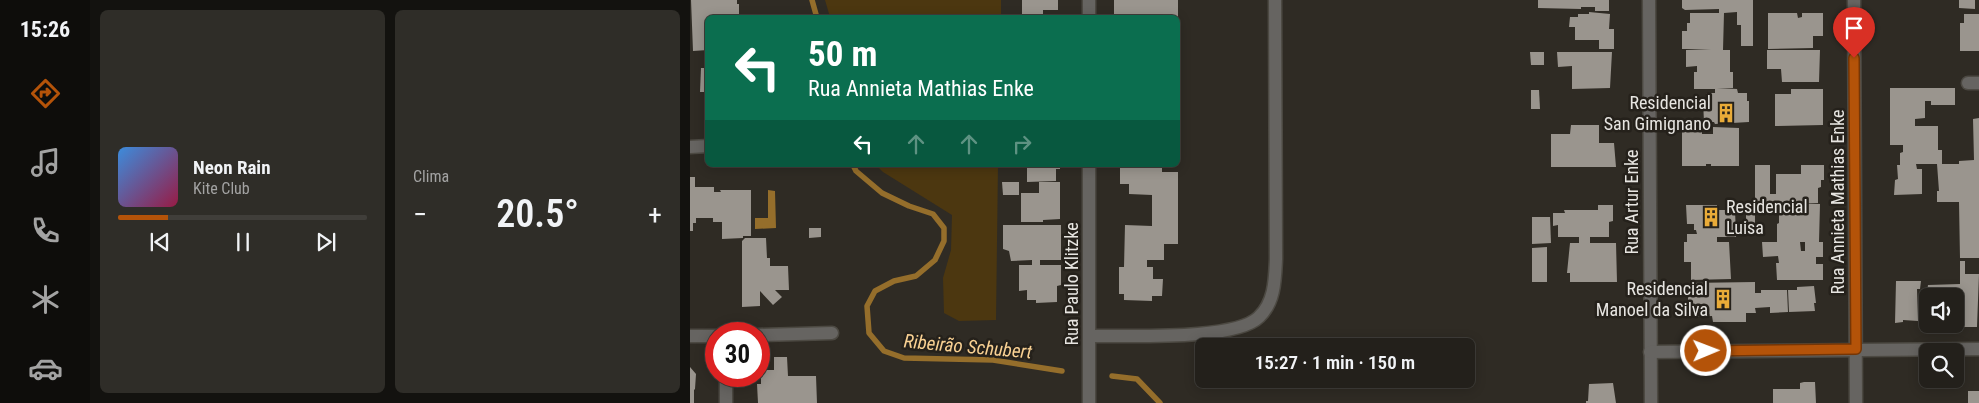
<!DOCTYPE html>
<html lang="pt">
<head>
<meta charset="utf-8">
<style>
  :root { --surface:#23201b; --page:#2f2d28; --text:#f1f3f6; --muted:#a3a3a3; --line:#403e3a; --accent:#b45309 }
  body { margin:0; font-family:"Roboto Condensed",sans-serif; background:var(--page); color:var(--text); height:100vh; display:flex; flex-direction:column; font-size:19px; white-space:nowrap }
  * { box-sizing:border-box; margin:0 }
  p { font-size:16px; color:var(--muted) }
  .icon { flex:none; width:28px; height:28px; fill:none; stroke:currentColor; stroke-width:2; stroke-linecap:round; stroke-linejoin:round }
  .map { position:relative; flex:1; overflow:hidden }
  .side { display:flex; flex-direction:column; gap:10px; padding:10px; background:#13120f; width:600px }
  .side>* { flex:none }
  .top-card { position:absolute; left:15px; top:15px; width:475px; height:152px; border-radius:8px; box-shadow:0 2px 12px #0003,0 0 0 1px var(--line); background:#0b6e4f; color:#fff; overflow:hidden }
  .fabs { position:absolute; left:1229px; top:288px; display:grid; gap:10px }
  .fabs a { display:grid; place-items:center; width:45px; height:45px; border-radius:8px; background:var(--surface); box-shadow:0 2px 12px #0003,0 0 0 1px var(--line); font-size:25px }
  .speed { position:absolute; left:15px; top:322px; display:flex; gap:10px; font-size:25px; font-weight:700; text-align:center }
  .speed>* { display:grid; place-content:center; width:65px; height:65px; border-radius:50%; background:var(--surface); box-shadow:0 2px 12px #0003,0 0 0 1px var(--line); line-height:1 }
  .speed .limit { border:8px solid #d22; background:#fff; color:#111 }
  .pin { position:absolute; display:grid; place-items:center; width:42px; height:42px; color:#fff; margin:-51px -21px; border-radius:50% 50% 50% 0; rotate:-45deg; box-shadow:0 0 5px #0007 }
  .pin .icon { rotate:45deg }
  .me { position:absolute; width:55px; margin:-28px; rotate:89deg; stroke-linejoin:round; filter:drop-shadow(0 0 4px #0008) }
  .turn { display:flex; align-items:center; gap:18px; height:105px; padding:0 20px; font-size:22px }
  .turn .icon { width:65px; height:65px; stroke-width:2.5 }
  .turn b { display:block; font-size:35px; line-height:42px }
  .lanes { display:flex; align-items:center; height:48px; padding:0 20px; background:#0003; justify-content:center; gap:25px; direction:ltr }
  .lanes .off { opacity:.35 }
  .big { font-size:38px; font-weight:600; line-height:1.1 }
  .side .card { flex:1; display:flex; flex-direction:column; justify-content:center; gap:8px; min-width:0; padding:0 18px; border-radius:8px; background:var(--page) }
  .song { display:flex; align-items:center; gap:15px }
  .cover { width:60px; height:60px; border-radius:8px; background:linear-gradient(135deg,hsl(210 70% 55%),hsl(340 70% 35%)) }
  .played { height:5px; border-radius:2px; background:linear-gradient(90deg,var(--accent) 20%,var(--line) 20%) }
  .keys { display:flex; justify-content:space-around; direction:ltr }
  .heat { display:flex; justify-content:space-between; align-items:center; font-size:28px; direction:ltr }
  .side .tiles { flex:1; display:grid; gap:10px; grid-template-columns:repeat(2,1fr) }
  .trip { position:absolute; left:505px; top:338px; width:280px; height:50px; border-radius:8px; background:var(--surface); box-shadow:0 2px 12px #0003,0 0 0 1px var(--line); font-weight:600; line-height:50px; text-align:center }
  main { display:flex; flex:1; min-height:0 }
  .menu { display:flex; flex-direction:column; width:90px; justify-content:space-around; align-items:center; background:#0e0d0b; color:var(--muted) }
  .menu .icon { width:35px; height:35px }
  .menu .on { color:var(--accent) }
  .menu b { font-size:22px; color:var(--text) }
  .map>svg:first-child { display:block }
</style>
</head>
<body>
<main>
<nav class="menu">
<b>15:26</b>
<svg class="icon on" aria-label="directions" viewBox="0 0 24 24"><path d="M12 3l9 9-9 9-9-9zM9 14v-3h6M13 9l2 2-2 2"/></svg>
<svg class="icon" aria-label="music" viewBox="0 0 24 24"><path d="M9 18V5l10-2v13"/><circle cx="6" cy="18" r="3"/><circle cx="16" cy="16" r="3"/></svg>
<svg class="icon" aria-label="phone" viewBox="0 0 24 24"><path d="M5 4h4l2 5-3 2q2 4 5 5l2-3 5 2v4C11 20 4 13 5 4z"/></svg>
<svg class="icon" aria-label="climate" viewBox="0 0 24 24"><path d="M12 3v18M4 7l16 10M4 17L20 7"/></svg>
<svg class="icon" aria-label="car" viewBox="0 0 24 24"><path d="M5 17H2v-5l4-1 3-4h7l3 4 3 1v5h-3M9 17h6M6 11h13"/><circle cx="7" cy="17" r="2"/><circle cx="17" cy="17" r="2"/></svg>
</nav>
<section class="side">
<div class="tiles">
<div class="card">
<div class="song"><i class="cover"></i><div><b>Neon Rain</b><p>Kite Club</p></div></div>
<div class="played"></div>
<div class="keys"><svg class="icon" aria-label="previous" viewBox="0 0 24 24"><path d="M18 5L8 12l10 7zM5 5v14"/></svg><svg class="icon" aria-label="pause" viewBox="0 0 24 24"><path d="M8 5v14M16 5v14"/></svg><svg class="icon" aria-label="next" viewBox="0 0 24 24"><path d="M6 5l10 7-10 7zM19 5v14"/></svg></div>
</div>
<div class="card"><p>Clima</p>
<div class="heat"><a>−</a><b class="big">20.5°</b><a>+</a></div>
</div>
</div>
</section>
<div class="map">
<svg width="1289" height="403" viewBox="0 0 1289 403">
  <rect width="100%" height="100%" fill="#2f2b24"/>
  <g fill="#4c3710">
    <path d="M 135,0 L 311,0 L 311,17 L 140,17 Z"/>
    <path d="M 186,165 L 308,165 L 306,320 L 269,321 L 254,313 L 253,278 L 261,250 L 262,215 L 193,172 Z"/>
  </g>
  <path fill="#956e2b" d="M 78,190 L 85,191 L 86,228 L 65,229 L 65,218 L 78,218 Z"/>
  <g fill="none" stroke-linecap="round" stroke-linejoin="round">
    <g stroke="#956e2b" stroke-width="5.5">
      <path d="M 122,0 L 127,18"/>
      <path d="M 163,165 L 166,171 L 192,193 L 219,206 L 243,214 L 254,228 L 254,241 L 245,260 L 226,276 L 204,281 L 185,291 L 177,306 L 179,333 L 194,351 L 214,358 L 303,360 L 372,371"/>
      <path d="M 422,376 L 447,379 L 470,403"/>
    </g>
  </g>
  <g fill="#9a958e" fill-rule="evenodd">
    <path d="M 1,0 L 47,0 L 47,4 L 49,4 L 49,18 L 18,18 L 18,50 L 3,51 Z"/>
    <path d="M 332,0 L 368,0 L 368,10 L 353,10 L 353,18 L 332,18 Z"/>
    <path d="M 424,0 L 488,0 L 488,17 L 424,16 Z"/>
    <path d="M 848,0 L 919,0 L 919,11 L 905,11 L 905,7 L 891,7 L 891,9 L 848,8 Z"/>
    <path d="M 992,0 L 1063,0 L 1063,46 L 1051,46 L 1051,25 L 1047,25 L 1047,12 L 1034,13 L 1033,50 L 1040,50 L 1040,72 L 1043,72 L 1043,88 L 1027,88 L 1047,89 L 1048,93 L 1057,93 L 1057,101 L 1059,101 L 1059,122 L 1025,124 L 1024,122 L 1014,122 L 1013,101 L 1016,102 L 1016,93 L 1025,93 L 1025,89 L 1004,89 L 1004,72 L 1007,72 L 1007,66 L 996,67 L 996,50 L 1021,49 L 992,49 L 992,31 L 997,31 L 997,23 L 1000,23 L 1000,13 L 1029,13 L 1029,9 L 995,10 L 992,8 Z"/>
    <path d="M 1269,0 L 1285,0 L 1285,9 L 1269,8 Z"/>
    <path d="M 899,12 L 920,14 L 919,29 L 924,29 L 924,49 L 909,49 L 909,40 L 885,40 L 885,27 L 879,27 L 880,17 L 888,17 L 888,14 L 899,14 Z"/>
    <path d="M 1078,13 L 1107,13 L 1108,18 L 1112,17 L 1112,13 L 1133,13 L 1133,36 L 1123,36 L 1123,48 L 1078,49 Z"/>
    <path d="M 1274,14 L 1289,14 L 1289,51 L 1270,51 L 1270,23 L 1274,23 Z"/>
    <path d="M 1077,50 L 1130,50 L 1129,82 L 1092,82 L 1091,69 L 1077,69 Z"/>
    <path d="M 840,52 L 854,52 L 854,65 L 841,65 Z"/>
    <path d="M 867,52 L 922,52 L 920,88 L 882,89 L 882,66 L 868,67 Z"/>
    <path d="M 11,68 L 18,68 L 18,92 L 10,92 Z"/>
    <path d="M 1200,88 L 1265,88 L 1265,105 L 1241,105 L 1241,101 L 1235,101 L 1235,118 L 1225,119 L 1225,126 L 1248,126 L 1248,150 L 1252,150 L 1252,164 L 1269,164 L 1269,161 L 1284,160 L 1283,119 L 1289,118 L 1289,258 L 1270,258 L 1269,202 L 1247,202 L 1247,191 L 1249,191 L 1247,164 L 1226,164 L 1227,169 L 1232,169 L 1232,194 L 1204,195 L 1205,180 L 1208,179 L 1207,165 L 1210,165 L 1210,153 L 1213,152 L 1213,145 L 1200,145 Z"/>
    <path d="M 1101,89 L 1133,89 L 1133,125 L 1085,126 L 1085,94 L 1101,94 Z"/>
    <path d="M 841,90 L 849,90 L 850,109 L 841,109 Z"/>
    <path d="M 881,125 L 909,125 L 909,143 L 924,143 L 926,167 L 861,167 L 861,134 L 880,134 Z"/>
    <path d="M 994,127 L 1012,127 L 1012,134 L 1023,134 L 1023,127 L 1049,128 L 1049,166 L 1021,166 L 1021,164 L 1016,164 L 1016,166 L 992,166 L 992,129 Z"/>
    <path d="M 337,165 L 370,165 L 370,169 L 366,169 L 366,181 L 337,182 Z"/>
    <path d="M 430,165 L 472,165 L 472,172 L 488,172 L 488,244 L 474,244 L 474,260 L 457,260 L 457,267 L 463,267 L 463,279 L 473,279 L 472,296 L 462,296 L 462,301 L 434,300 L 434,294 L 429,294 L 429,267 L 434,267 L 435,225 L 462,226 L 462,195 L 439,194 L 439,184 L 430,184 Z"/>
    <path d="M 1065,165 L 1080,165 L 1080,194 L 1086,194 L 1086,174 L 1111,174 L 1111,165 L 1134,165 L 1134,180 L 1131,180 L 1131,187 L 1128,188 L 1128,203 L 1104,203 L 1130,204 L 1129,242 L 1133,242 L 1133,257 L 1126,257 L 1126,264 L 1133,264 L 1133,280 L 1087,280 L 1086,263 L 1089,263 L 1088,256 L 1073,257 L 1072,242 L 1087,242 L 1087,224 L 1089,223 L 1089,212 L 1100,212 L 1100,203 L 1065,204 ZM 1110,242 L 1115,242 L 1115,251 L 1111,251 Z"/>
    <path d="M 0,177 L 5,177 L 5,187 L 24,187 L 24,192 L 31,192 L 30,190 L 61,190 L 61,236 L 53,236 L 53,238 L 32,239 L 32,222 L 23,222 L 23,218 L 6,218 L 6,223 L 3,223 L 3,231 L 0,231 Z"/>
    <path d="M 312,182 L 329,182 L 329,195 L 313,195 Z"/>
    <path d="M 349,182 L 370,182 L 370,219 L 353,220 L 353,222 L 331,222 L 331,193 L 349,193 Z"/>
    <rect x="1056" y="204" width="9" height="19"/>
    <path d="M 908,205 L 923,205 L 923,221 L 919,222 L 919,237 L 900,237 L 900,243 L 926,243 L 927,282 L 880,282 L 880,273 L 877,273 L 880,243 L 889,243 L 889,237 L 868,237 L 868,225 L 863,226 L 863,213 L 875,213 L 874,210 L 908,210 Z"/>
    <path d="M 996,205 L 1027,205 L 1027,210 L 1045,210 L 1046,237 L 1027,237 L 1027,242 L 1039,242 L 1041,279 L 1001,280 L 1001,262 L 994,262 L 994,242 L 997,242 L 997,234 L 1007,234 L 1006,230 L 1004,230 L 1004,224 L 997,224 Z"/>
    <path d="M 842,217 L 860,217 L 861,243 L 842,244 Z"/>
    <path d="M 313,225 L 371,225 L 371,260 L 350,260 L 350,265 L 371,265 L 371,285 L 367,286 L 367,302 L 346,303 L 346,300 L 337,300 L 337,290 L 329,291 L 329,265 L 342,265 L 342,260 L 321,261 L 319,251 L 313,249 Z"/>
    <path d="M 119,228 L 131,228 L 131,237 L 119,238 Z"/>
    <path d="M 55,238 L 76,238 L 77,258 L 80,258 L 80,266 L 98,266 L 99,290 L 85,290 L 92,297 L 83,305 L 70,291 L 70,306 L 52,307 L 52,241 Z"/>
    <path d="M 857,247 L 857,282 L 842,282 L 842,248 Z"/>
    <path d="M 1270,261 L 1275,261 L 1275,274 L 1289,274 L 1287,327 L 1270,327 L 1270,316 L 1265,316 L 1265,296 L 1238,296 L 1238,309 L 1230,309 L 1231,292 L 1237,292 L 1238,285 L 1270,284 Z"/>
    <path d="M 1206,281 L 1231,281 L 1230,289 L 1227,289 L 1228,321 L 1213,320 L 1213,322 L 1205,323 Z"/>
    <path d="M 1065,282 L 1065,293 L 1071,293 L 1071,290 L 1097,290 L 1098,312 L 1080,313 L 1080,307 L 1065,308 L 1066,313 L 1056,313 L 1056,322 L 1023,322 L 1022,316 L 998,317 L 998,283 Z"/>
    <path d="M 1124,286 L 1126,303 L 1124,303 L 1125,311 L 1099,312 L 1098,290 L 1107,290 L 1107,287 Z"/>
    <path d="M 84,357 L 97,357 L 98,376 L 126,376 L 127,403 L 68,403 L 67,384 L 71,384 L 71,370 L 84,370 Z"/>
    <path d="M 0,367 L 6,374 L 5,389 L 4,390 L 4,403 L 0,403 Z"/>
    <path d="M 1114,382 L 1125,382 L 1126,403 L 1083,403 L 1083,389 L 1110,389 L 1110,383 Z"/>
    <path d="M 923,383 L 926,403 L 896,403 L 896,401 L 898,401 L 899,384 Z"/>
    <rect x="1278" y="391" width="11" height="12"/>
  </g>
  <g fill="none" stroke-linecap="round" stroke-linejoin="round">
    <defs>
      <g id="minor">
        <path d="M 399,0 L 399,18"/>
        <path d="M 959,0 L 961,403"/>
        <path d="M 1164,0 L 1166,403"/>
        <path d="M 1278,83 L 1289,83"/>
        <path d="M 0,147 L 18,146"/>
        <path d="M 69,335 L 142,333"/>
        <path d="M 0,336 L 26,336"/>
        <path d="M 400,336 C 436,335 545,341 569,317 C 585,302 585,279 586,259 L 585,0"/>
        <path d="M 960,352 L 1289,349"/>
        <path d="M 36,376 L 36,403"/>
        <path d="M 399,403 L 399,165"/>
      </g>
    </defs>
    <use href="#minor" stroke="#4c4942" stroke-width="15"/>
    <use href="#minor" stroke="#666461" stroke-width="12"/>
  </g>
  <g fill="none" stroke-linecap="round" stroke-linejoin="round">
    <defs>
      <path id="route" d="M 1016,351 L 1166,349 L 1164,58"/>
    </defs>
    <use href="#route" stroke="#753606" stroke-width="12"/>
    <use href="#route" stroke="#b45309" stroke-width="9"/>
  </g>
  <defs>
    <symbol id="building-bare" viewBox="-9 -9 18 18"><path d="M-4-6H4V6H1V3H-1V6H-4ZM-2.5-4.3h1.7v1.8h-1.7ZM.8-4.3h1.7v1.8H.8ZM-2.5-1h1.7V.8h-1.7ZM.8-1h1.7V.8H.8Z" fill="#e9ab38" stroke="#25211b" stroke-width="2.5" paint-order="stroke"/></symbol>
  </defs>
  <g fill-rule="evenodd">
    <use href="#building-bare" x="1022" y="99" width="28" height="28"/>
    <use href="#building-bare" x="1007" y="203" width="28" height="28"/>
    <use href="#building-bare" x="1019" y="285" width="28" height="28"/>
  </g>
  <g text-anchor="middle" stroke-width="5" stroke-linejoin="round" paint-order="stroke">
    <g font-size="18" fill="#e7e5e1" stroke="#25211b" text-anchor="end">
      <text x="1021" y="109">Residencial<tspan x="1021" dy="21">San Gimignano</tspan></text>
      <text x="1036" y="213" text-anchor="start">Residencial<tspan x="1036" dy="21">Luisa</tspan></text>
      <text x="1018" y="295">Residencial<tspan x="1018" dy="21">Manoel da Silva</tspan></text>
    </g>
    <g font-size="18" fill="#e7e5e1" stroke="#25211b">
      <text transform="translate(942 202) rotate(-90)" y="6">Rua Artur Enke</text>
      <text transform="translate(1148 202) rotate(-90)" y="6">Rua Annieta Mathias Enke</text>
      <text transform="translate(382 284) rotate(-90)" y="6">Rua Paulo Klitzke</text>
    </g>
    <g font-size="19" font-style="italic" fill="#f9d193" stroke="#25211b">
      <text transform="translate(278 346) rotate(5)" y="7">Ribeirão Schubert</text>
    </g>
  </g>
</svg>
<div class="fabs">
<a><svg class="icon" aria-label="sound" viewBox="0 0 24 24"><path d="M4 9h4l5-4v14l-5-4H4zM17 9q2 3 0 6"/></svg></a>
<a><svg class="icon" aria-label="search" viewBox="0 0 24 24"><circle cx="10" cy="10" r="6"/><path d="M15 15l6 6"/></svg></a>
</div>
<div class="speed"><div class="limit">30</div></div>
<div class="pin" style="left:1164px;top:58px;background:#d93025"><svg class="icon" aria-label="arrive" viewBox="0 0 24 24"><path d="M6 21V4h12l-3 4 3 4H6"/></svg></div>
<svg class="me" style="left:1016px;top:351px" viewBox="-20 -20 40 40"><circle r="17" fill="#b45309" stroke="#fff" stroke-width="3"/><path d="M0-11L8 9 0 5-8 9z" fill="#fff"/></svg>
<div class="trip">15:27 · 1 min · 150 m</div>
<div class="top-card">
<div class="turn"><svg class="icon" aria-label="left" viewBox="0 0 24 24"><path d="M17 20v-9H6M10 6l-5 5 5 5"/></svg><div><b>50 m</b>Rua Annieta Mathias Enke</div></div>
<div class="lanes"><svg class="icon" aria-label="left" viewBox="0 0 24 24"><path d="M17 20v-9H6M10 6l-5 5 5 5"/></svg><svg class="icon off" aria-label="ahead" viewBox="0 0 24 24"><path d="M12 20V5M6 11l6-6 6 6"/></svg><svg class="icon off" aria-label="ahead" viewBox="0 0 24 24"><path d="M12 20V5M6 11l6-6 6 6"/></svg><svg class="icon off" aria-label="right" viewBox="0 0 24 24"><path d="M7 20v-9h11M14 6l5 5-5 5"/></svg></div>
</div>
</div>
</main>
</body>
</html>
